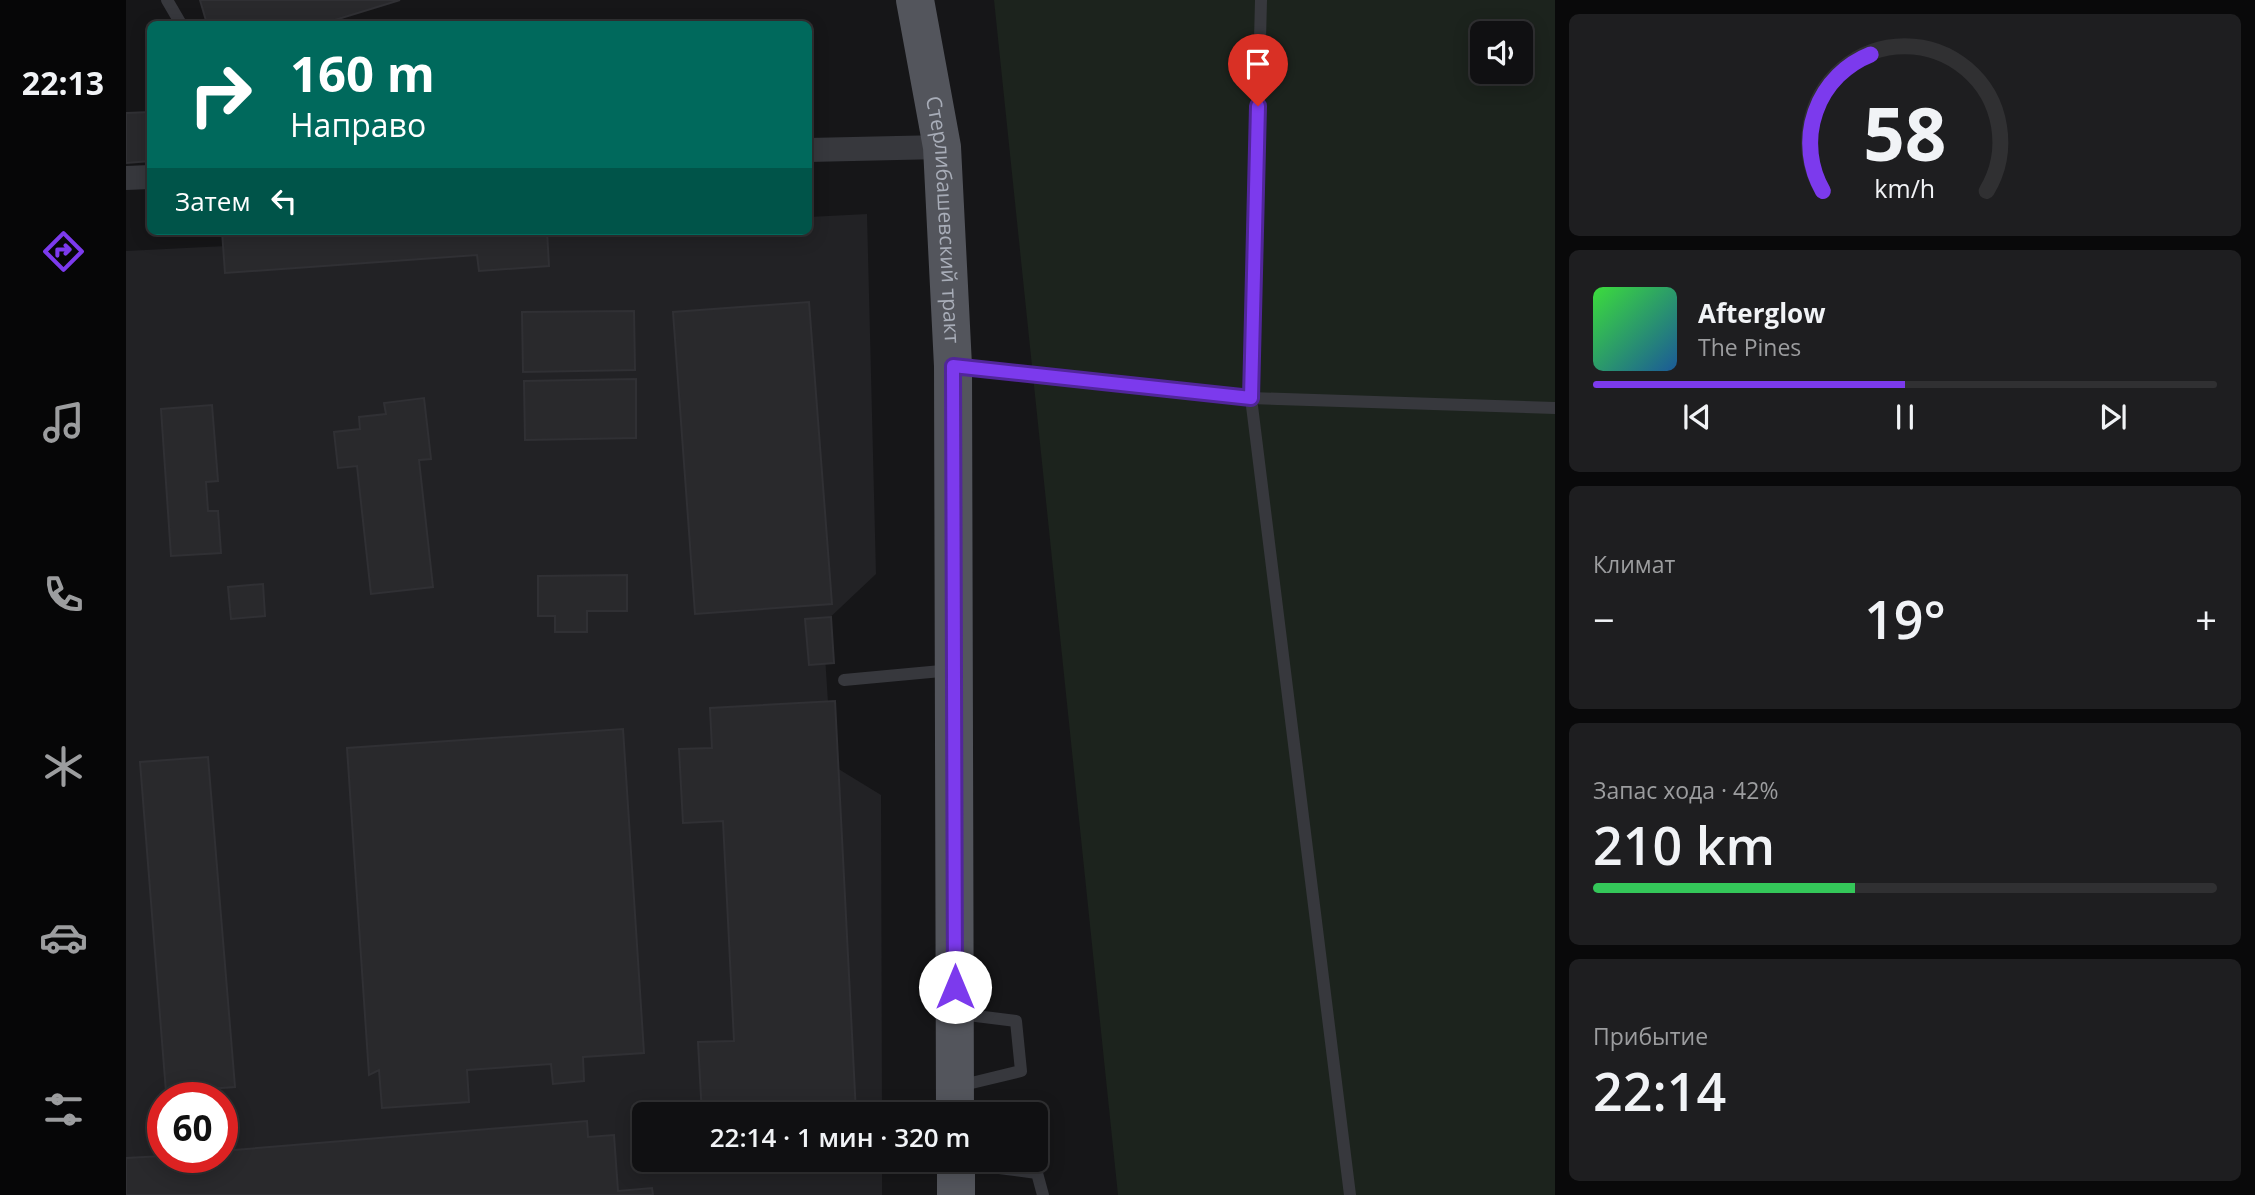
<!DOCTYPE html>
<html lang="ru">
<head>
<meta charset="utf-8">
<style>
  :root { --surface:#101012; --page:#1e1e20; --text:#f1f3f6; --muted:#9c9d9f; --line:#303032; --accent:#7c3aed }
  body { margin:0; font-family:"Open Sans",sans-serif; background:var(--page); color:var(--text); height:100vh; display:flex; flex-direction:column; font-size:26px; white-space:nowrap }
  * { box-sizing:border-box; margin:0 }
  p { font-size:23px; color:var(--muted) }
  .icon { flex:none; width:38px; height:38px; fill:none; stroke:currentColor; stroke-width:2; stroke-linecap:round; stroke-linejoin:round }
  .map { position:relative; flex:1; overflow:hidden }
  .sheet { display:flex; flex-direction:column; gap:14px; padding:14px; background:#09090a; width:700px }
  .sheet>* { flex:none }
  .banner { position:absolute; left:21px; top:21px; width:665px; height:214px; border-radius:10px; box-shadow:0 4px 18px #0003,0 0 0 2px var(--line); background:#00695c; color:#fff; overflow:hidden }
  .fabs { position:absolute; left:1344px; top:21px; display:grid; gap:14px }
  .fabs a { display:grid; place-items:center; width:63px; height:63px; border-radius:10px; background:var(--surface); box-shadow:0 4px 18px #0003,0 0 0 2px var(--line); font-size:35px }
  .speed { position:absolute; left:21px; top:1082px; display:flex; gap:14px; font-size:35px; font-weight:700; text-align:center }
  .speed>* { display:grid; place-content:center; width:91px; height:91px; border-radius:50%; background:var(--surface); box-shadow:0 4px 18px #0003,0 0 0 2px var(--line); line-height:1 }
  .speed .limit { border:10px solid #d22; background:#fff; color:#111 }
  .pin { position:absolute; display:grid; place-items:center; width:60px; height:60px; color:#fff; margin:-72px -30px; border-radius:50% 50% 50% 0; rotate:-45deg; box-shadow:0 0 7px #0007 }
  .pin .icon { rotate:45deg }
  .me { position:absolute; width:77px; margin:-38px; rotate:0deg; stroke-linejoin:round; filter:drop-shadow(0 0 5px #0008) }
  .turn { display:flex; align-items:center; gap:24px; height:147px; padding:0 28px; font-size:32px }
  .turn .icon { width:91px; height:91px; stroke-width:2.5 }
  .turn b { display:block; font-size:49px; line-height:60px }
  .then { display:flex; align-items:center; height:66px; padding:0 28px; background:#0003; gap:14px; font-size:26px }
  .big { font-size:52px; font-weight:600; line-height:1.1 }
  .sheet .card { flex:1; display:flex; flex-direction:column; justify-content:center; gap:10px; min-width:0; padding:0 24px; border-radius:10px; background:var(--page) }
  .sheet .dial { align-items:center; gap:0 }
  .dial svg { height:182px; overflow:visible; fill:none; stroke:var(--line); stroke-width:7; stroke-linecap:round; text-anchor:middle }
  .dial text { fill:var(--text); stroke:none }
  .song { display:flex; align-items:center; gap:21px }
  .cover { width:84px; height:84px; border-radius:10px; background:linear-gradient(135deg,hsl(120 70% 55%),hsl(210 70% 35%)) }
  .played { height:7px; border-radius:4px; background:linear-gradient(90deg,var(--accent) 50%,var(--line) 50%) }
  .keys { display:flex; justify-content:space-around; direction:ltr }
  .heat { display:flex; justify-content:space-between; align-items:center; font-size:38px; direction:ltr }
  .charge { height:10px; border-radius:5px; background:linear-gradient(90deg,#34c759 42%,var(--line) 0) }
  .trip { position:absolute; left:506px; top:1102px; width:416px; height:70px; border-radius:10px; background:var(--surface); box-shadow:0 4px 18px #0003,0 0 0 2px var(--line); font-weight:600; line-height:70px; text-align:center }
  main { display:flex; flex:1; min-height:0 }
  .tabs { display:flex; flex-direction:column; width:126px; justify-content:space-around; align-items:center; background:#060607; color:var(--muted) }
  .tabs .icon { width:49px; height:49px }
  .tabs .selected { color:var(--accent) }
  .tabs b { font-size:32px; color:var(--text) }
  .map>svg:first-child { display:block }
</style>
</head>
<body>
<main>
<nav class="tabs">
<b>22:13</b>
<svg class="icon selected" aria-label="directions" viewBox="0 0 24 24"><path d="M12 3l9 9-9 9-9-9zM9 14v-3h6M13 9l2 2-2 2"/></svg>
<svg class="icon" aria-label="music" viewBox="0 0 24 24"><path d="M9 18V5l10-2v13"/><circle cx="6" cy="18" r="3"/><circle cx="16" cy="16" r="3"/></svg>
<svg class="icon" aria-label="phone" viewBox="0 0 24 24"><path d="M5 4h4l2 5-3 2q2 4 5 5l2-3 5 2v4C11 20 4 13 5 4z"/></svg>
<svg class="icon" aria-label="climate" viewBox="0 0 24 24"><path d="M12 3v18M4 7l16 10M4 17L20 7"/></svg>
<svg class="icon" aria-label="car" viewBox="0 0 24 24"><path d="M5 17H2v-5l4-1 3-4h7l3 4 3 1v5h-3M9 17h6M6 11h13"/><circle cx="7" cy="17" r="2"/><circle cx="17" cy="17" r="2"/></svg>
<svg class="icon" aria-label="filters" viewBox="0 0 24 24"><path d="M4 7h16M4 17h16"/><circle cx="9" cy="7" r="2"/><circle cx="15" cy="17" r="2"/></svg>
</nav>
<div class="map">
<svg width="1429" height="1195" viewBox="0 0 1429 1195">
  <rect width="100%" height="100%" fill="#161618"/>
  <path fill="#222225" fill-rule="evenodd" d="M 741,214 L 750,574 L 697,624 L 706,765 L 755,795 L 756,1115 L 518,1115 L 518,1160 L 756,1160 L 756,1195 L 0,1195 L 0,251 L 397,231 L 682,231 L 683,217 ZM 37,1097 L 96,1097 L 96,1157 L 37,1157 Z"/>
  <path fill="#1c231d" fill-rule="evenodd" d="M 868,0 L 1429,0 L 1429,1195 L 992,1195 ZM 1356,33 L 1395,33 L 1395,72 L 1356,72 Z"/>
  <g fill="#29292c" stroke="#303034" stroke-width="2">
    <path d="M 74,0 L 274,0 L 196,24 L 81,24 Z"/>
    <path d="M 24,112 L 24,161 L 0,163 L 0,113 Z"/>
    <path d="M 96,231 L 421,231 L 423,266 L 353,271 L 351,255 L 99,273 Z"/>
    <path d="M 683,302 L 706,604 L 569,614 L 547,312 Z"/>
    <path d="M 508,311 L 509,370 L 397,372 L 396,312 Z"/>
    <path d="M 510,379 L 510,438 L 399,440 L 398,381 Z"/>
    <path d="M 298,398 L 305,459 L 293,460 L 307,587 L 245,594 L 231,466 L 212,468 L 208,432 L 234,429 L 233,417 L 260,414 L 258,403 Z"/>
    <path d="M 86,405 L 92,481 L 80,482 L 82,511 L 92,511 L 95,553 L 45,556 L 35,409 Z"/>
    <path d="M 501,575 L 501,611 L 461,611 L 461,632 L 429,632 L 429,616 L 412,616 L 412,576 Z"/>
    <path d="M 137,584 L 139,616 L 105,619 L 102,587 Z"/>
    <path d="M 705,617 L 708,663 L 683,665 L 679,619 Z"/>
    <path d="M 709,701 L 730,1113 L 576,1115 L 572,1042 L 608,1041 L 597,821 L 557,823 L 553,749 L 586,748 L 584,708 Z"/>
    <path d="M 497,729 L 518,1053 L 457,1057 L 458,1081 L 427,1084 L 425,1064 L 341,1070 L 343,1102 L 256,1108 L 253,1070 L 243,1075 L 221,748 Z"/>
    <path d="M 82,757 L 109,1087 L 40,1092 L 14,762 Z"/>
    <path d="M 461,1121 L 462,1137 L 488,1135 L 492,1191 L 526,1188 L 527,1195 L 0,1195 L 0,1158 L 37,1156 L 96,1157 L 96,1151 Z"/>
  </g>
  <g fill="none" stroke-linecap="round" stroke-linejoin="round">
    <g stroke="#37383d" stroke-width="12">
      <path d="M 41,0 L 55,24"/>
      <path d="M 1135,0 L 1125,398 L 1224,1195"/>
      <path d="M 831,367 L 1125,398 L 1429,408"/>
      <path d="M 718,680 L 826,670"/>
      <path d="M 833,1086 L 895,1071 L 890,1021 L 834,1014"/>
      <path d="M 834,1163 L 911,1173 L 917,1195"/>
    </g>
    <g stroke="#37383d" stroke-width="24">
      <path d="M 682,150 L 816,147"/>
      <path d="M 0,178 L 24,177"/>
    </g>
    <g stroke="#53555c" stroke-width="38">
      <path id="s1" d="M 789,0 L 816,147 L 827,366 L 829,1115"/>
      <path d="M 830,1160 L 830,1195"/>
    </g>
  </g>
  <g fill="none" stroke-linecap="round" stroke-linejoin="round">
    <defs>
      <path id="route" d="M 829,987 L 827,366 L 1125,398 L 1132,106"/>
    </defs>
    <use href="#route" stroke="#51269a" stroke-width="18"/>
    <use href="#route" stroke="#7c3aed" stroke-width="12"/>
  </g>
  <g text-anchor="middle" stroke-width="7" stroke-linejoin="round" paint-order="stroke">
    <g font-size="21" fill="#a8adb8" stroke="#111113">
      <text dy="7" stroke="none"><textPath href="#s1" startOffset="222">Стерлибашевский тракт</textPath></text>
    </g>
  </g>
</svg>
<div class="fabs">
<a><svg class="icon" aria-label="sound" viewBox="0 0 24 24"><path d="M4 9h4l5-4v14l-5-4H4zM17 9q2 3 0 6"/></svg></a>
</div>
<div class="speed"><div class="limit">60</div></div>
<div class="pin" style="left:1132px;top:106px;background:#d93025"><svg class="icon" aria-label="arrive" viewBox="0 0 24 24"><path d="M6 21V4h12l-3 4 3 4H6"/></svg></div>
<svg class="me" style="left:829px;top:987px" viewBox="-20 -20 40 40"><circle r="19" fill="#fff"/><path d="M0-13L10 11 0 6-10 11z" fill="#7c3aed"/></svg>
<div class="trip">22:14 · 1 мин · 320 m</div>
<div class="banner">
<div class="turn"><svg class="icon" aria-label="right" viewBox="0 0 24 24"><path d="M7 20v-9h11M14 6l5 5-5 5"/></svg><div><b>160 m</b>Направо</div></div>
<div class="then">Затем<svg class="icon" aria-label="left" viewBox="0 0 24 24"><path d="M17 20v-9H6M10 6l-5 5 5 5"/></svg></div>
</div>
</div>
<section class="sheet">
<div class="card dial"><svg viewBox="0 0 100 80">
<path d="M14 69A42 42 0 1 1 86 69"/>
<path d="M14 69A42 42 0 0 1 35 9" stroke="#7c3aed"/>
<text x="50" y="56" font-size="32" font-weight="700">58</text>
<text x="50" y="72" font-size="11">km/h</text>
</svg></div>
<div class="card">
<div class="song"><i class="cover"></i><div><b>Afterglow</b><p>The Pines</p></div></div>
<div class="played"></div>
<div class="keys"><svg class="icon" aria-label="previous" viewBox="0 0 24 24"><path d="M18 5L8 12l10 7zM5 5v14"/></svg><svg class="icon" aria-label="pause" viewBox="0 0 24 24"><path d="M8 5v14M16 5v14"/></svg><svg class="icon" aria-label="next" viewBox="0 0 24 24"><path d="M6 5l10 7-10 7zM19 5v14"/></svg></div>
</div>
<div class="card"><p>Климат</p>
<div class="heat"><a>−</a><b class="big">19°</b><a>+</a></div>
</div>
<div class="card"><p>Запас хода · 42%</p><b class="big">210 km</b><div class="charge"></div></div>
<div class="card"><p>Прибытие</p><b class="big">22:14</b></div>
</section>
</main>
</body>
</html>
